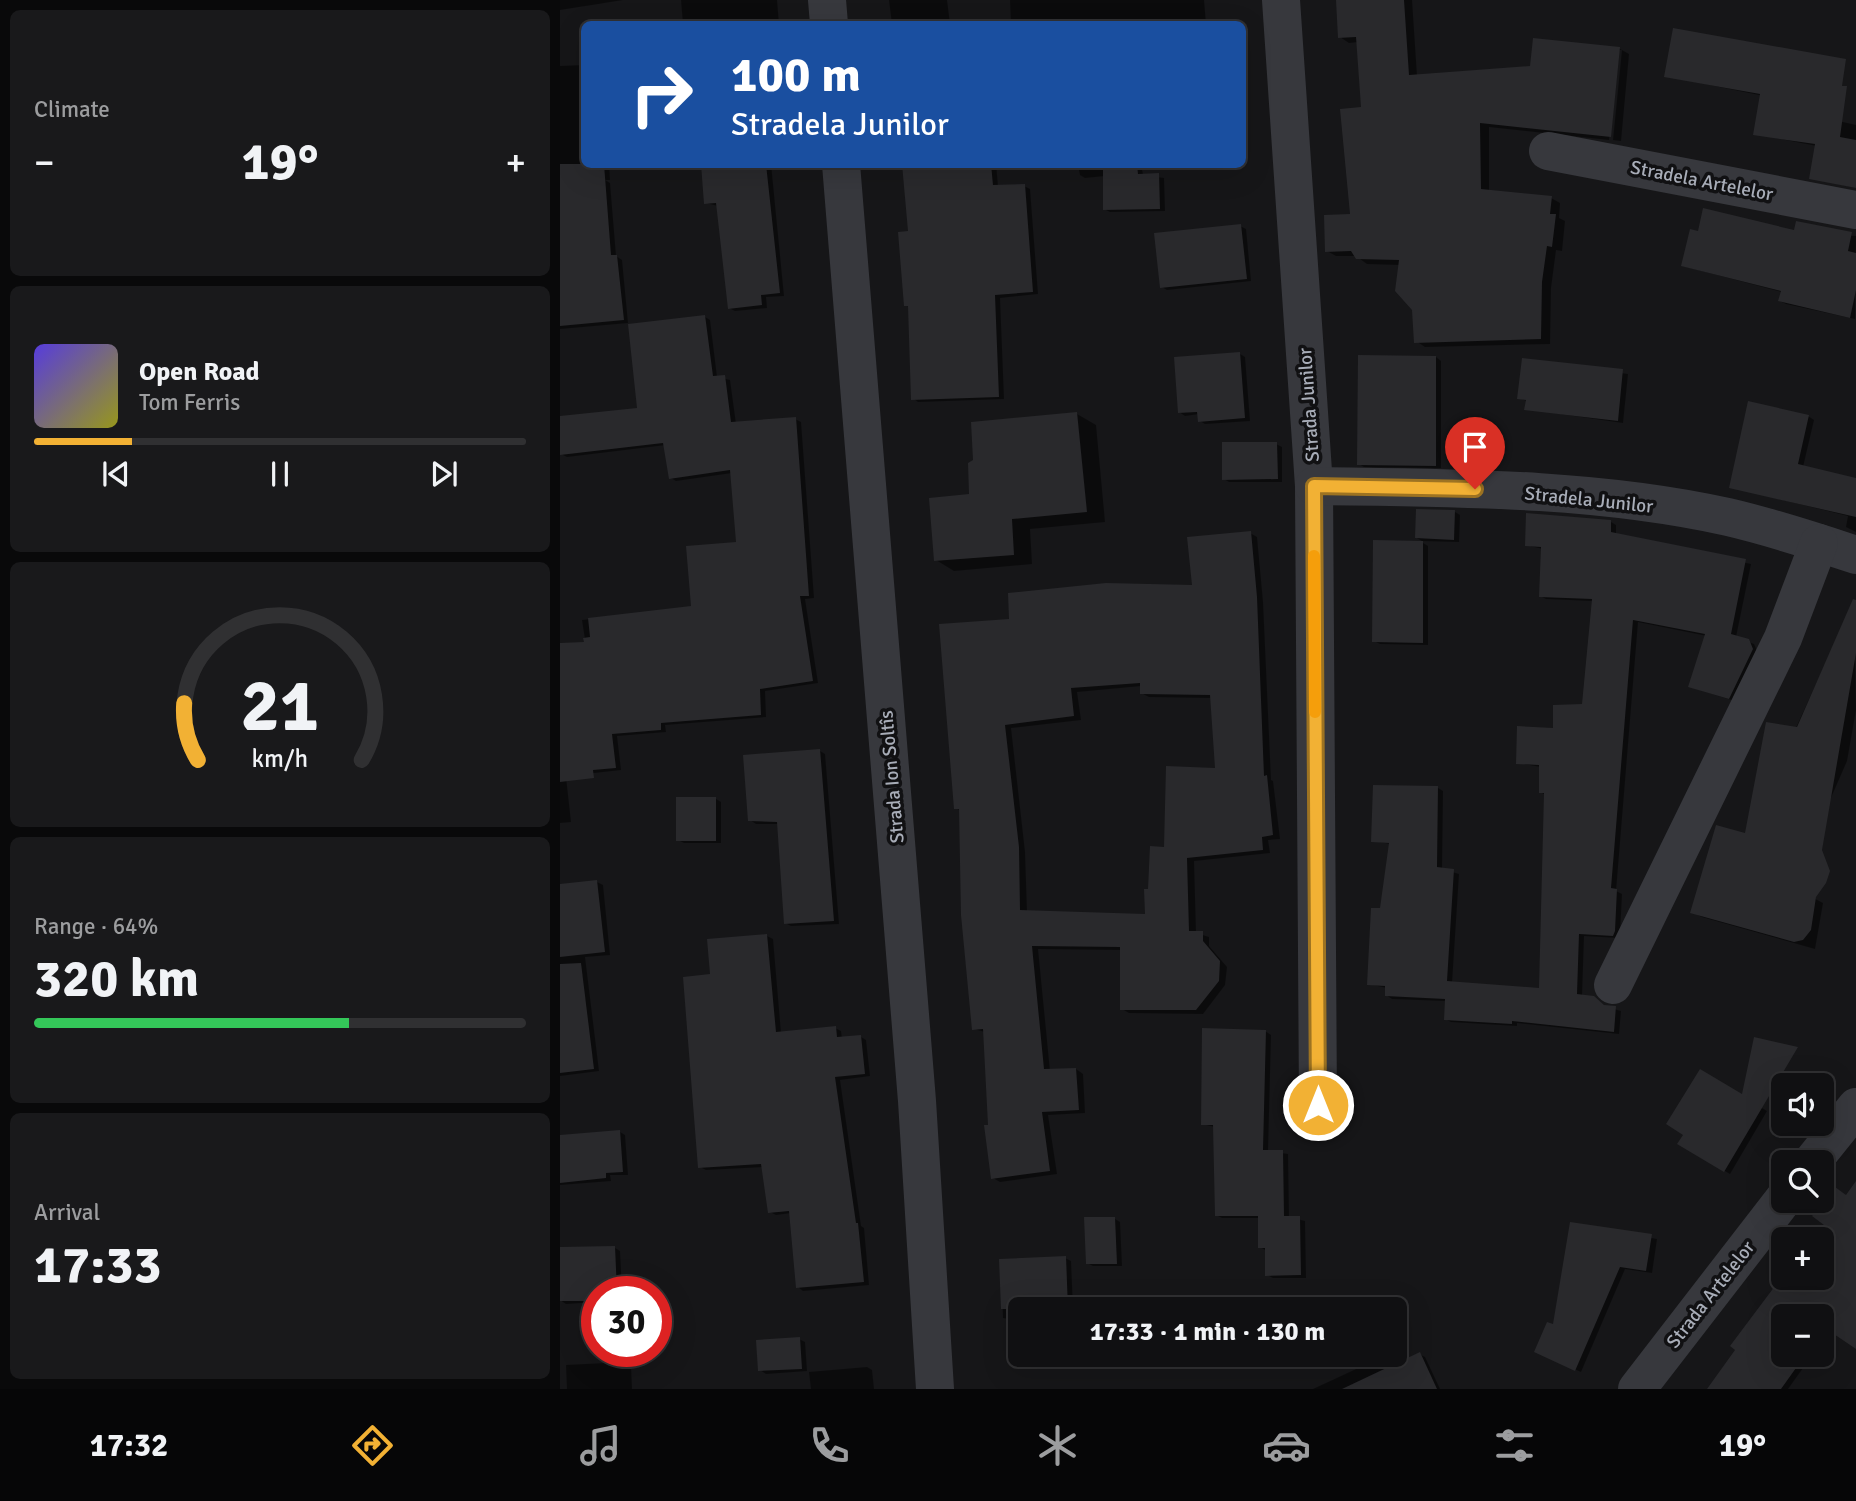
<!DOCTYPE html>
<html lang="en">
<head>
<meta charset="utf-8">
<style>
  :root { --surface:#101012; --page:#19191b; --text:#f1f3f6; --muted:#9c9d9f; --line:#303032; --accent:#f2b134 }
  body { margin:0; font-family:Signika,sans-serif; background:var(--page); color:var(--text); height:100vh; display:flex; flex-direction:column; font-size:26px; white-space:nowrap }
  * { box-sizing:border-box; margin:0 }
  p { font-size:23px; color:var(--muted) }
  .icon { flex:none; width:38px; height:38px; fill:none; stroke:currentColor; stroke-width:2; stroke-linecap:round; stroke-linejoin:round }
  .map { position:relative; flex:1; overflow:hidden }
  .panel { display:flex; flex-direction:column; gap:10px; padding:10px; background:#09090a; width:560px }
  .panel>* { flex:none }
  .hud { position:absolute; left:21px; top:21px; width:665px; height:147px; border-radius:10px; box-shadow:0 7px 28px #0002,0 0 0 2px var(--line); background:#1a4fa0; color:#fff; overflow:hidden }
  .buttons { position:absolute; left:1211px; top:1073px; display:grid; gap:14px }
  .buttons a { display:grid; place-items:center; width:63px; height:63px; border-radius:10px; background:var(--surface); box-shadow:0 7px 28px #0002,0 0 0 2px var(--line); font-size:35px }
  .speed { position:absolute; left:21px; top:1276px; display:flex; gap:14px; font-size:35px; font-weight:700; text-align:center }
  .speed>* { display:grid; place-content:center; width:91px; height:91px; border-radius:50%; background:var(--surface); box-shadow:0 7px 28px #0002,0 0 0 2px var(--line); line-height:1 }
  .speed .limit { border:10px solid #d22; background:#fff; color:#111 }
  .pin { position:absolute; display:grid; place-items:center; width:60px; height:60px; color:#fff; margin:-72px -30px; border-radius:50% 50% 50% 0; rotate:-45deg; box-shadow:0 0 7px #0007 }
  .pin .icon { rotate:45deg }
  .me { position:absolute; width:77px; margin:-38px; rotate:0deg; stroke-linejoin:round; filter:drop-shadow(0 0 5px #0008) }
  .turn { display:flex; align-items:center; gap:24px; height:147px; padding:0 35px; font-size:32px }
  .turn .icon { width:91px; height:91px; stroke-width:2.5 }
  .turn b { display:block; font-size:49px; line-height:60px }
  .big { font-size:52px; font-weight:700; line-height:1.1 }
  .panel .tile { flex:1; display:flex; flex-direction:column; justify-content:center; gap:10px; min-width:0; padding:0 24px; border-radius:10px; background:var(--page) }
  .panel .dial { align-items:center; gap:0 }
  .dial svg { height:182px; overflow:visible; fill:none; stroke:var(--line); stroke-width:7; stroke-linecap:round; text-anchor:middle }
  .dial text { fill:var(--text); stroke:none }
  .song { display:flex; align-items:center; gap:21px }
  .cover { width:84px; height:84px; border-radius:10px; background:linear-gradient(135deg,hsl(250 70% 55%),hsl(60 70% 35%)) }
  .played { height:7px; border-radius:4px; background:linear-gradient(90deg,var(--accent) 20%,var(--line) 20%) }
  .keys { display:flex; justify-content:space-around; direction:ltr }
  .heat { display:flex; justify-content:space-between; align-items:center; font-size:38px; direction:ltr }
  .charge { height:10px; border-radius:5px; background:linear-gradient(90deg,#34c759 64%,var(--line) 0) }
  .trip { position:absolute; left:448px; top:1297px; width:399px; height:70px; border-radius:10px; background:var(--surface); box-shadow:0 7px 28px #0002,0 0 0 2px var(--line); font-weight:700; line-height:70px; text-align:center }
  .dock { display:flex; height:112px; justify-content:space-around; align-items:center; background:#060607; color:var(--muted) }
  .dock .icon { width:49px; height:49px }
  .dock .active { color:var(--accent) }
  .dock b { font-size:32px; color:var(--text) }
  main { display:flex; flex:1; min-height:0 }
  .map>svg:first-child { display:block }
</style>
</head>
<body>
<main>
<section class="panel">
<div class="tile"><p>Climate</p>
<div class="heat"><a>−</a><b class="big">19°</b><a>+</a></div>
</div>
<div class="tile">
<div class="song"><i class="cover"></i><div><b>Open Road</b><p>Tom Ferris</p></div></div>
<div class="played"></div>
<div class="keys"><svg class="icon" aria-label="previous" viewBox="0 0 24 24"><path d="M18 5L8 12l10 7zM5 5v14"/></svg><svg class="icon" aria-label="pause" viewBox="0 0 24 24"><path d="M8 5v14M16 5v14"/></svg><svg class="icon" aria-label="next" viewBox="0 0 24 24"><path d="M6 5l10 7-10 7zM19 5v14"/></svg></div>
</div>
<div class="tile dial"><svg viewBox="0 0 100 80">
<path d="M14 69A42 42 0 1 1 86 69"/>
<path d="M14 69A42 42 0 0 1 8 44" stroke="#f2b134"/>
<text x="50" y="56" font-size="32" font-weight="700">21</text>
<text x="50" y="72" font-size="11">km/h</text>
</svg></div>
<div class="tile"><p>Range · 64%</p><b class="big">320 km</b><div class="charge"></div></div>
<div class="tile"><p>Arrival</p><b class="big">17:33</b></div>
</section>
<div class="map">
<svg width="1296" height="1389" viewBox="0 0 1296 1389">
  <rect width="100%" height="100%" fill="#161618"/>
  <g fill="#0007" fill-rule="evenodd">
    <path d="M 0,0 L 63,0 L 0,10 Z"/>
    <path d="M 121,0 L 217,0 L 219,24 L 123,24 Z"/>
    <path d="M 329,0 L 387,0 L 390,24 L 332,24 Z"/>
    <path d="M 450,0 L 644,0 L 646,24 L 451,24 Z"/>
    <path d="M 778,0 L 852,0 L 857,76 L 972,68 L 1060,49 L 1069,54 L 1061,141 L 1053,140 L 1062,50 L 1058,50 L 1049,140 L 929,127 L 929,192 L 991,198 L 1000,203 L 999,218 L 1005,221 L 1002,251 L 996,250 L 991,288 L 990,344 L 865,347 L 856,341 L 853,309 L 840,265 L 807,264 L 796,256 L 776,256 L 767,251 L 792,216 L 803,109 L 798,42 L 789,43 L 780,37 Z"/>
    <path d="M 1114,30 L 1204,96 L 1106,76 Z"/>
    <path d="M 24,65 L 24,164 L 49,164 L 50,180 L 45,180 L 50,183 L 56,256 L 62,260 L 68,323 L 0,329 L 0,66 Z"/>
    <path d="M 1200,103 L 1296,125 L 1296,188 L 1251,178 L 1257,146 L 1195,134 Z"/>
    <path d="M 142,164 L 211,164 L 224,296 L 206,297 L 207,308 L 175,311 L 169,308 L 158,206 L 146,203 Z"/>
    <path d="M 345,164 L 436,164 L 438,186 L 464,186 L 470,189 L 478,294 L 440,298 L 444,399 L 358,402 L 353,398 L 350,308 L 346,305 L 350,233 Z"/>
    <path d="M 518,164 L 581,164 L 583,175 L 604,178 L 605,211 L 550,212 L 544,209 L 545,176 L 525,178 L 520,175 Z"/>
    <path d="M 680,226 L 686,229 L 691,281 L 607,290 L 602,287 Z"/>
    <path d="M 1236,233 L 1296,236 L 1295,319 L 1226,304 L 1220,301 L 1222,292 L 1123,266 Z"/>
    <path d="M 145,317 L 150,320 L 157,377 L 170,380 L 176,424 L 235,419 L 241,422 L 254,598 L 245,599 L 258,683 L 205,691 L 206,717 L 105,725 L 106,732 L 57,736 L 61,770 L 25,774 L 0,700 L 0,648 L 26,646 L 22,620 L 133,608 L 178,544 L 172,473 L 116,481 L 111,478 L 106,445 L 7,457 L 1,454 L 0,418 L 79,410 Z"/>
    <path d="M 680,354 L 685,357 L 690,421 L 645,424 L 640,421 L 639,414 L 625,416 L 619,412 Z"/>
    <path d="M 876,357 L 881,361 L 881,468 L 804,467 L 799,464 Z"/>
    <path d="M 963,360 L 1068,374 L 1063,423 L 966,409 L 967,401 L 959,398 Z"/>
    <path d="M 517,414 L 536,425 L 545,522 L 470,529 L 472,564 L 394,571 L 376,560 L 410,496 Z"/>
    <path d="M 1248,416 L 1254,420 L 1243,467 L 1296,480 L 1296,532 L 1286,527 L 1288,516 L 1171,487 Z"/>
    <path d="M 716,444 L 722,447 L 722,482 L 669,482 L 664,479 Z"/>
    <path d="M 895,512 L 900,515 L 899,542 L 862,541 L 857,538 Z"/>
    <path d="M 1051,522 L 1056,525 L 1056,535 L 1191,564 L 1176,637 L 1194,644 L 1198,653 L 1175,701 L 1136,689 L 1147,636 L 1078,622 L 1056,891 L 1062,894 L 1060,934 L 1059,938 L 1024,936 L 1022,996 L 1034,998 L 1046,1007 L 1061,1011 L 1059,1034 L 957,1023 L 957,1026 L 891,1022 L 885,1019 L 886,1001 L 832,999 L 826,995 L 827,988 L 809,984 L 831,844 L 813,841 L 878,788 L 883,791 L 882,869 L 899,874 L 892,983 L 981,989 L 986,795 L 980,792 L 981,767 L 958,763 L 1024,706 L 1033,601 L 986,599 L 980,596 L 983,549 L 966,545 Z"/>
    <path d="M 690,533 L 697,537 L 703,602 L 711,780 L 713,781 L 720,839 L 708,840 L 710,853 L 634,861 L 636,933 L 649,937 L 649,946 L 667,967 L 665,985 L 643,1014 L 569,1013 L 562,1009 L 562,950 L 478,949 L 490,1071 L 516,1069 L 523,1074 L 525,1113 L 488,1115 L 497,1174 L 440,1182 L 433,1178 L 425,1032 L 414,1029 L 401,811 L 396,808 L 451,621 L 634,587 ZM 581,686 L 581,693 L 589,697 L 652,698 L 657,770 L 606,848 L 590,891 L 587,916 L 467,912 L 465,852 L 451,728 L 521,720 L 517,692 Z"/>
    <path d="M 863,543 L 868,546 L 868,645 L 820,644 L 814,641 Z"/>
    <path d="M 1294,601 L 1296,710 L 1287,761 L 1232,887 L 1263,903 L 1255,949 L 1142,917 L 1132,912 L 1187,835 Z"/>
    <path d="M 260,751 L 265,754 L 279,924 L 231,926 L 225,923 L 219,824 L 196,824 L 190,820 Z"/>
    <path d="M 0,765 L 5,768 L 11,822 L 0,823 Z"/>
    <path d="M 156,799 L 161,802 L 161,843 L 124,843 L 118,840 Z"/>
    <path d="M 37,882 L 43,885 L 50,955 L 25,957 L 39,1071 L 0,1076 L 0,885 Z"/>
    <path d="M 207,936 L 213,939 L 221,1033 L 275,1028 L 281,1031 L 282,1039 L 301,1037 L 306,1040 L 310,1076 L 280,1080 L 301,1226 L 304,1228 L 309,1285 L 243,1291 L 238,1287 L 231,1213 L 216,1215 L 210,1212 L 204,1167 L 146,1170 L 140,1167 L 152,976 Z"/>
    <path d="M 705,1031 L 711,1035 L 708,1151 L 728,1154 L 729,1217 L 745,1221 L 746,1278 L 713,1278 L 707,1275 L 707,1251 L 700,1247 L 699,1218 L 662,1218 L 656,1215 L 655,1127 L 642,1124 Z"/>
    <path d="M 1140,1071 L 1207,1111 L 1170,1174 L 1119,1144 L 1125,1134 Z"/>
    <path d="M 60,1132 L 65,1135 L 68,1175 L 50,1175 L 51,1181 L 0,1185 L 0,1137 Z"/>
    <path d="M 1281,1192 L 1296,1203 L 1296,1347 L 1271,1330 L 1262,1343 L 1262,1316 L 1223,1316 L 1223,1354 L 1253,1354 L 1228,1389 L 1149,1389 L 1177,1350 L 1173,1346 L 1225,1278 L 1262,1278 L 1262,1239 L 1255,1239 L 1266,1224 Z"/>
    <path d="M 555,1219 L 560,1222 L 562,1266 L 533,1266 L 527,1263 Z"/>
    <path d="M 1012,1224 L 1097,1239 L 1092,1273 L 1065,1269 L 1021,1372 L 981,1354 L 995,1327 Z"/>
    <path d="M 55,1248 L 60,1251 L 62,1292 L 37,1292 L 37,1302 L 6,1304 L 0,1300 L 0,1249 Z"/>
    <path d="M 505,1258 L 511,1261 L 513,1309 L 460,1309 L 460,1321 L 443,1318 L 441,1260 Z"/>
    <path d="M 239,1339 L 245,1342 L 247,1371 L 206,1374 L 200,1370 Z"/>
    <path d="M 859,1354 L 865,1357 L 880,1389 L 753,1389 L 820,1358 L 829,1369 Z"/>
    <path d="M 65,1362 L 71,1366 L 72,1389 L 7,1389 L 6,1365 Z"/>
    <path d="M 307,1367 L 312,1370 L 314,1389 L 251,1389 L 249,1372 Z"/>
  </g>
  <g fill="#29292c" fill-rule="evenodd">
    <path d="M 776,0 L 844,0 L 849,75 L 970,66 L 973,38 L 1060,47 L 1051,137 L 920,123 L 921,189 L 992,196 L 990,214 L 996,214 L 992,247 L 987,246 L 982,282 L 981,339 L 854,343 L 852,310 L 835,291 L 839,260 L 796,259 L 791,251 L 765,252 L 764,215 L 790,214 L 780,109 L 801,107 L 796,37 L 778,38 Z"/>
    <path d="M 1113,28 L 1286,59 L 1282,86 L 1287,86 L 1280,137 L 1296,140 L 1296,188 L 1249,179 L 1255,144 L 1193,135 L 1200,94 L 1104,77 Z"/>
    <path d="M 0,164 L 44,164 L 51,255 L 57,255 L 64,320 L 0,326 Z"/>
    <path d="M 141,164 L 206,164 L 220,293 L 201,295 L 202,305 L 168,309 L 156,203 L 144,204 Z"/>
    <path d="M 342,164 L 431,164 L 433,185 L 465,184 L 473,292 L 435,295 L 439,397 L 351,400 L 348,306 L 344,306 L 338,232 L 348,231 Z"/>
    <path d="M 543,164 L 577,164 L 578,174 L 599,173 L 600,209 L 543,210 Z"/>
    <path d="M 1143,208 L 1234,230 L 1236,221 L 1292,232 L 1288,251 L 1296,253 L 1296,290 L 1290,318 L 1218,301 L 1221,291 L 1121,266 L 1130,229 L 1138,231 Z"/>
    <path d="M 681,224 L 687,279 L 600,288 L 594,233 Z"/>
    <path d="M 145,315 L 153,376 L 165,375 L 171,422 L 236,417 L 249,596 L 240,596 L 253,681 L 200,689 L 201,715 L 101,723 L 101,730 L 52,734 L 56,768 L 33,770 L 34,778 L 0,782 L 0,643 L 24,642 L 23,638 L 30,637 L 28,618 L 131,606 L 126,546 L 176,542 L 170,470 L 109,479 L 103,443 L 0,455 L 0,416 L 77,408 L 68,324 Z"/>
    <path d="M 680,352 L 685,418 L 638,422 L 637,412 L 618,413 L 614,357 Z"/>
    <path d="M 798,355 L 876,356 L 876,466 L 797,465 Z"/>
    <path d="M 962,358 L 1063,369 L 1058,421 L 964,410 L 966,400 L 957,399 Z"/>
    <path d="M 1188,401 L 1249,415 L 1238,464 L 1296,478 L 1296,517 L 1169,488 Z"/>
    <path d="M 517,412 L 527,512 L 452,519 L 454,555 L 374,561 L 369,498 L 409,494 L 408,463 L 413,460 L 411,422 Z"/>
    <path d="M 662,442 L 717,442 L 718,479 L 662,480 Z"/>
    <path d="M 856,509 L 895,510 L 894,540 L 855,538 Z"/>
    <path d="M 966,513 L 1051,520 L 1051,532 L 1186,559 L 1171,634 L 1189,639 L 1193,649 L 1169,699 L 1128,687 L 1145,634 L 1073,620 L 1051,888 L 1057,889 L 1055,931 L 1053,936 L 1019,934 L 1017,994 L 1034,996 L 1044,1005 L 1056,1006 L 1054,1032 L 952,1021 L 952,1024 L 884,1020 L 885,999 L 825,996 L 825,986 L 807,985 L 811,908 L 820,908 L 829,843 L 811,842 L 813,785 L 878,786 L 877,867 L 894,869 L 887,981 L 979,988 L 984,793 L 979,793 L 979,765 L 956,764 L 957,726 L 993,728 L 993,705 L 1022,704 L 1032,599 L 979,597 L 981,547 L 965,546 Z"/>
    <path d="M 691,531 L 697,597 L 704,776 L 707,775 L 713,835 L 702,837 L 703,850 L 627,858 L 629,931 L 643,931 L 643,941 L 660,961 L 659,981 L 636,1010 L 560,1010 L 560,947 L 472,946 L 484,1069 L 516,1068 L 519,1110 L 482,1112 L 490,1171 L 431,1179 L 424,1125 L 428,1125 L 423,1029 L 412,1030 L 401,915 L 399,809 L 394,809 L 379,624 L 449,619 L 448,593 L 546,583 L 632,585 L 627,537 ZM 580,683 L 580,694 L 650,695 L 655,768 L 606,766 L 604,847 L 590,846 L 588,889 L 584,889 L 585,914 L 460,910 L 459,847 L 445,725 L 514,716 L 511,688 Z"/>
    <path d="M 813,540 L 863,541 L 863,643 L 812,642 Z"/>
    <path d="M 1293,599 L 1296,600 L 1296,653 L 1262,850 L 1270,871 L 1266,883 L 1256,897 L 1251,930 L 1243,940 L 1234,942 L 1130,913 L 1156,825 L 1185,833 L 1206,722 L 1237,727 Z"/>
    <path d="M 260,749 L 274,921 L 224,924 L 217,822 L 188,821 L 183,755 Z"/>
    <rect x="116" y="797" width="40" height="44"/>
    <path d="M 37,880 L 45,952 L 0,957 L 0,884 Z"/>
    <path d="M 207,934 L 216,1032 L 276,1026 L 277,1037 L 301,1035 L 305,1074 L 275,1077 L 296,1223 L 298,1223 L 304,1282 L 236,1288 L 229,1211 L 208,1213 L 201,1164 L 138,1168 L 123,977 L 150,974 L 147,939 Z"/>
    <path d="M 21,963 L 34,1069 L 0,1073 L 0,964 Z"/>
    <path d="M 642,1028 L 706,1030 L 703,1150 L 723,1150 L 724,1216 L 740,1216 L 741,1275 L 705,1276 L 705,1248 L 698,1248 L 698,1216 L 655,1216 L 653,1125 L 641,1125 Z"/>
    <path d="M 1194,1037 L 1238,1047 L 1164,1172 L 1117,1144 L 1123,1135 L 1106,1124 L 1140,1069 L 1182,1094 Z"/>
    <path d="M 60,1130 L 63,1172 L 46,1173 L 46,1178 L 0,1183 L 0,1135 Z"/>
    <path d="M 1296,1181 L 1296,1349 L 1265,1328 L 1262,1333 L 1262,1316 L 1223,1316 L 1223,1354 L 1246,1354 L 1221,1389 L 1147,1389 L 1175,1350 L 1170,1346 L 1221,1278 L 1262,1278 L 1262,1239 L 1253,1239 L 1264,1225 L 1252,1216 L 1275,1187 L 1286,1195 Z"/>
    <path d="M 524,1217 L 555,1217 L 557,1264 L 526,1264 Z"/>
    <path d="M 1010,1222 L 1092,1234 L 1086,1271 L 1060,1267 L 1015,1371 L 974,1352 L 987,1322 L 993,1324 Z"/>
    <path d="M 55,1246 L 57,1292 L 37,1292 L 37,1301 L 0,1301 L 0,1247 Z"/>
    <path d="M 506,1256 L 508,1309 L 441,1309 L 439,1259 Z"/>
    <path d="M 240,1337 L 242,1369 L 198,1371 L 196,1340 Z"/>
    <path d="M 860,1352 L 877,1389 L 782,1389 Z"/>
  </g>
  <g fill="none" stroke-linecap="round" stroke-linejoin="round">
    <g stroke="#37383d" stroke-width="38">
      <path d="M 267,0 L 269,24"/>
      <path d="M 721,0 L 754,486 L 758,1105"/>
      <path d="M 988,151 L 1296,210"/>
      <path d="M 281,164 L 357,1101 L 375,1389"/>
      <path d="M 754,486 C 891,488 1033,487 1168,517 C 1211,527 1254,541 1296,555"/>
      <path d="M 1053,985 L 1223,638 L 1259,543"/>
      <path d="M 1252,1162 L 1296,1107"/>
      <path d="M 1077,1389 L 1223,1200"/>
    </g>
  </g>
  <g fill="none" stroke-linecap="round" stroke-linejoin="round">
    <defs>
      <path id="route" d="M 758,1105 L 754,486 L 915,489"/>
    </defs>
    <use href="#route" stroke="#9d7322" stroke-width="18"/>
    <use href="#route" stroke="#f2b134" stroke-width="12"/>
    <path stroke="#f59e0b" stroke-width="12" d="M 754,556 L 755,712"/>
  </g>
  <g text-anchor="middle" stroke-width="7" stroke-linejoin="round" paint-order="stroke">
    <g font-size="19" fill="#a8adb8" stroke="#111113">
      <text transform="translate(1142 180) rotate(11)" y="7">Stradela Artelelor</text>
      <text transform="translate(748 405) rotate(-94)" y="7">Strada Junilor</text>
      <text transform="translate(1029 499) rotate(6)" y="7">Stradela Junilor</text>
      <text transform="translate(331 777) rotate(-95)" y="7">Strada Ion Soltîs</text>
      <text transform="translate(1150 1294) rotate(-52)" y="7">Strada Artelelor</text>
    </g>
  </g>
</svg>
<div class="buttons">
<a><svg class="icon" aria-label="sound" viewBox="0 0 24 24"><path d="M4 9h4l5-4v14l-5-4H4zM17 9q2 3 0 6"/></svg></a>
<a><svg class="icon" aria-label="search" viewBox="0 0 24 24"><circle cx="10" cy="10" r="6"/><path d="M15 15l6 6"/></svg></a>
<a>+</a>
<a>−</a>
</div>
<div class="speed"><div class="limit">30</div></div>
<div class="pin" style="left:915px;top:489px;background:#d93025"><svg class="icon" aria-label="arrive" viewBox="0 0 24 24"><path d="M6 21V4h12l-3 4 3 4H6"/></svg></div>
<svg class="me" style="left:758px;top:1105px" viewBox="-20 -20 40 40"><circle r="17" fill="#f2b134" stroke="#fff" stroke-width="3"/><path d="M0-11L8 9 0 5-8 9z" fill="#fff"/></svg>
<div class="trip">17:33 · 1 min · 130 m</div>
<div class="hud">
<div class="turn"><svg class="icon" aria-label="right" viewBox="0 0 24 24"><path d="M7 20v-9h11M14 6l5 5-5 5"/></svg><div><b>100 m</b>Stradela Junilor</div></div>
</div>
</div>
</main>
<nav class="dock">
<b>17:32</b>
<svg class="icon active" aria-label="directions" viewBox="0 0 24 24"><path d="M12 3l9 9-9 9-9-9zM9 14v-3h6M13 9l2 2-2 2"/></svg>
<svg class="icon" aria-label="music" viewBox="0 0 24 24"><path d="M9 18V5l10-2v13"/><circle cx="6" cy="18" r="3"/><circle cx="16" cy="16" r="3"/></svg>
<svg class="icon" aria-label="phone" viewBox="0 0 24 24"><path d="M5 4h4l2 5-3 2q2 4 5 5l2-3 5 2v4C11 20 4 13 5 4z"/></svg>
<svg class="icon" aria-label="climate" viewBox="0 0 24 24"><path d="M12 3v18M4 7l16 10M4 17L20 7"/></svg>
<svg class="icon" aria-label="car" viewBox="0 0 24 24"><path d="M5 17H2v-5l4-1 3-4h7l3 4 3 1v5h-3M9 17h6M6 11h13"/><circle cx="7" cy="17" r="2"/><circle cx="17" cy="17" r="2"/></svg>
<svg class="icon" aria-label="filters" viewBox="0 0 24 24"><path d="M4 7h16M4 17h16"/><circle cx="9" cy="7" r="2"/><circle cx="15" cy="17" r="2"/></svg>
<b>19°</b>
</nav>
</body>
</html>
